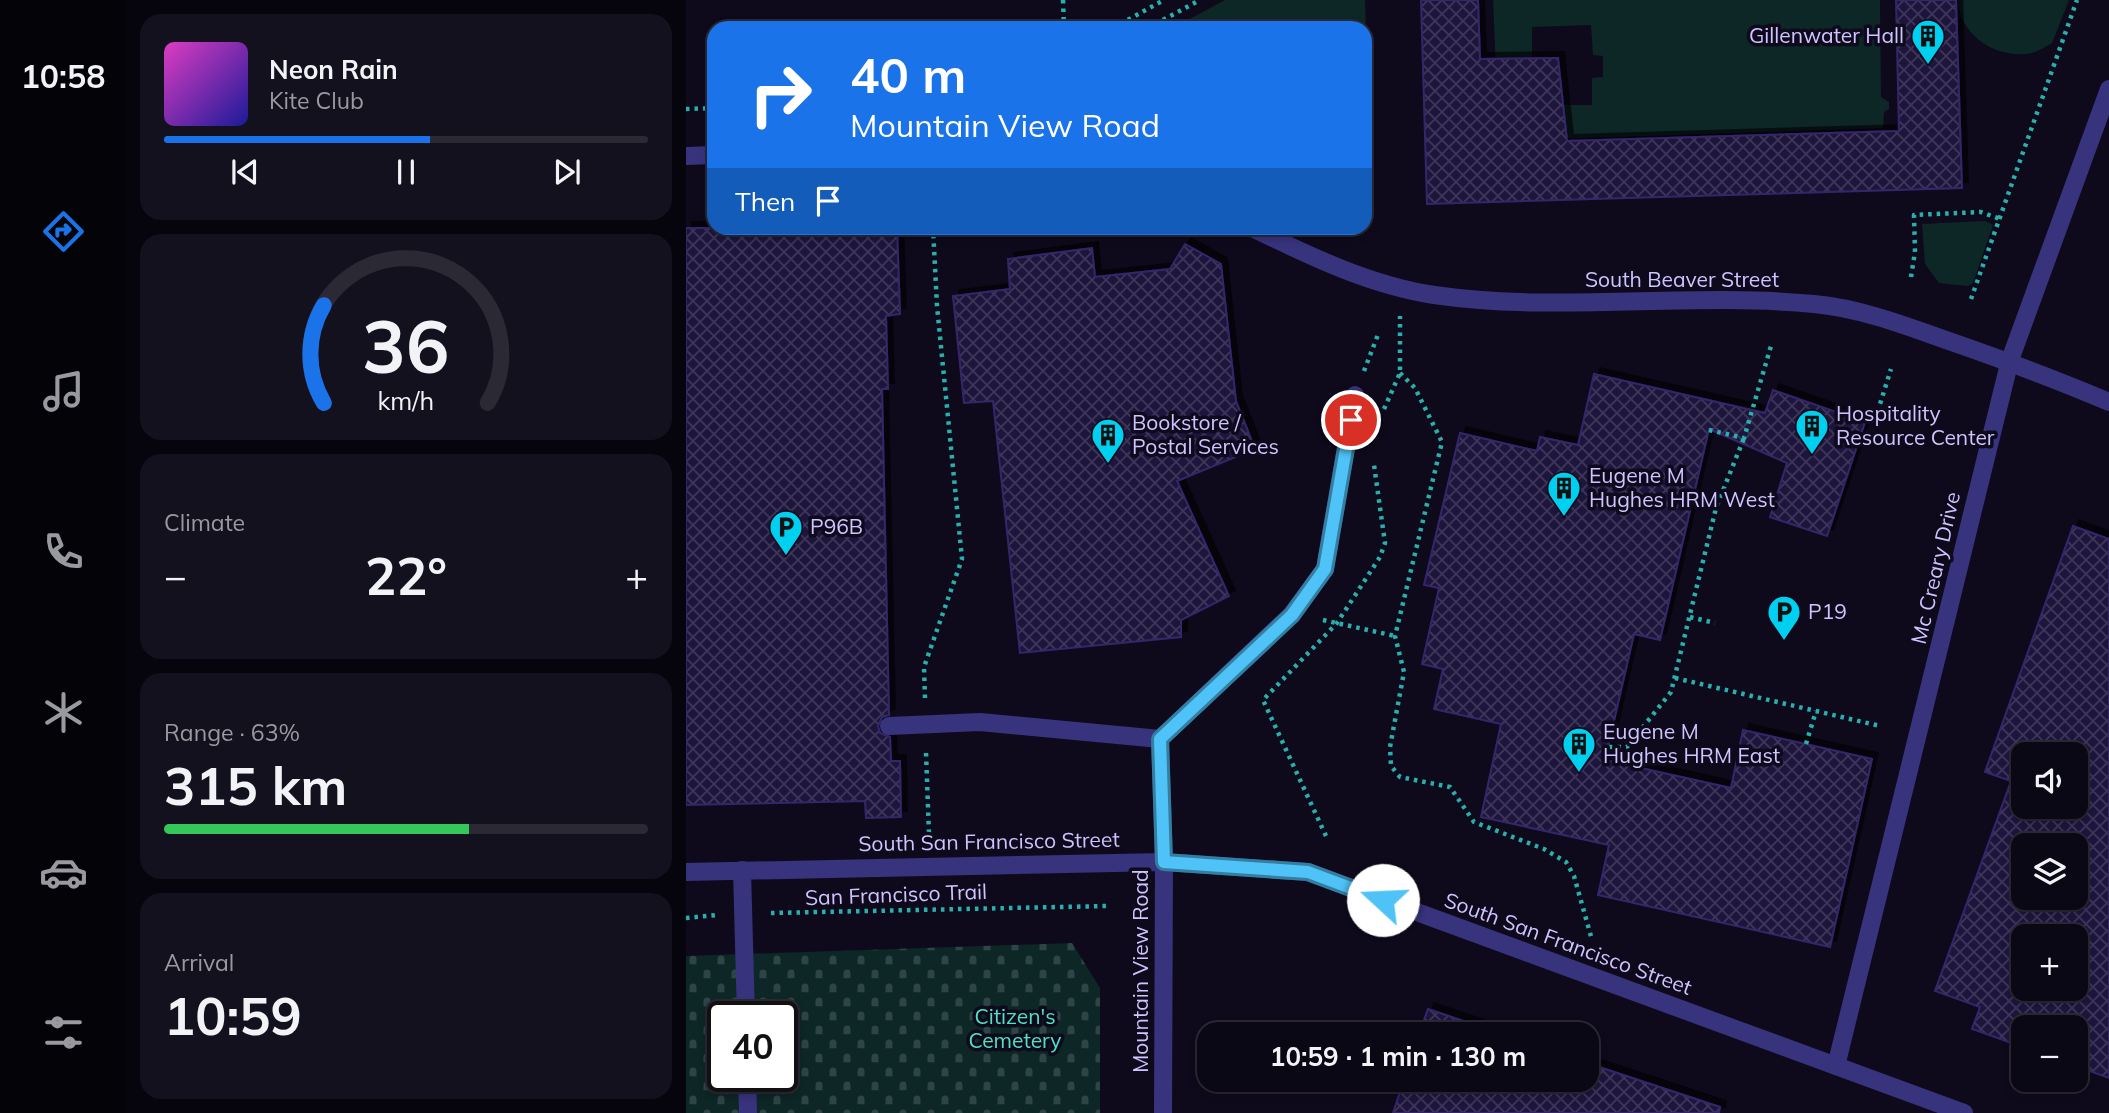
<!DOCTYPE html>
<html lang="en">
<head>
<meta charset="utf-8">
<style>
  :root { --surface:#0a0815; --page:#13111e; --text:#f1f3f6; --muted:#999aa0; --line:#2a2934; --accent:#1a73e8 }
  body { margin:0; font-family:Mulish,sans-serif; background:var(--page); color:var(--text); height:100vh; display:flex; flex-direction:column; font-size:26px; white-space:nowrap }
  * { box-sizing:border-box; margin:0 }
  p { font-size:23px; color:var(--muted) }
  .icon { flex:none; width:38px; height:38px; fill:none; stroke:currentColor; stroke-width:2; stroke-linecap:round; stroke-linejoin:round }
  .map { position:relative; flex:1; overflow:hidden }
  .side { display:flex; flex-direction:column; gap:14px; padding:14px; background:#06040c; width:560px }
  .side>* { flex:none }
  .banner { position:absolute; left:21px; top:21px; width:665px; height:214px; border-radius:21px; box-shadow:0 4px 10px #0003,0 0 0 2px var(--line); background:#1a73e8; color:#fff; overflow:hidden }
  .buttons { position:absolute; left:1325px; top:742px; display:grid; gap:14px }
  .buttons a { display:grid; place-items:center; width:77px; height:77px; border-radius:14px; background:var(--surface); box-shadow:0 4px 10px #0003,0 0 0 2px var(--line); font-size:35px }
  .speed { position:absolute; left:21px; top:1001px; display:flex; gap:14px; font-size:35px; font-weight:700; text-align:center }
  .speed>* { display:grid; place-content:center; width:91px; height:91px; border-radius:50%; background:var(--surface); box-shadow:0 4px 10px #0003,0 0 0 2px var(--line); line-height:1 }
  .speed .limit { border:4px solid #111; border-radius:10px; background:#fff; color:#111 }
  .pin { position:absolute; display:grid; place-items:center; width:60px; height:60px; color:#fff; margin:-30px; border:4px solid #fff; border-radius:50%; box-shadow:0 2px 7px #0007 }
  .me { position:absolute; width:77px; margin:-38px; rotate:290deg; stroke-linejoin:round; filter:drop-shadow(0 0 5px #0008) }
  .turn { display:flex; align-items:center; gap:24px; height:147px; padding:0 28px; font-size:32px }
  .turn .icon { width:91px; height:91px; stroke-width:2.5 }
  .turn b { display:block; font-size:49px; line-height:60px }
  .then { display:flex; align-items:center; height:66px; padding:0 28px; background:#0003; gap:14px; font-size:26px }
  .big { font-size:52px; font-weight:700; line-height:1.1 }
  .side .tile { flex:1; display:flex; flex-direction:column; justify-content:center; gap:10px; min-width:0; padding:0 24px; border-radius:21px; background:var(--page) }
  .side .dial { align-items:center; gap:0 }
  .dial svg { height:182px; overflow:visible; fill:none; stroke:var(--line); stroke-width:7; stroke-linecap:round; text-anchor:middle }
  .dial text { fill:var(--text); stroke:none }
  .song { display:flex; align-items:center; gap:21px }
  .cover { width:84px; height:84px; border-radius:10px; background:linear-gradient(135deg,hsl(310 70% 55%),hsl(240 70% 35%)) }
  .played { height:7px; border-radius:4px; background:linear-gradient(90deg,var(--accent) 55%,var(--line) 55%) }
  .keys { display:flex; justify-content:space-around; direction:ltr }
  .heat { display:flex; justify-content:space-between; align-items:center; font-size:38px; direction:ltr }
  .charge { height:10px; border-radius:5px; background:linear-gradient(90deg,#34c759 63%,var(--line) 0) }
  .trip { position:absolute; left:511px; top:1022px; width:402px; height:70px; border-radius:21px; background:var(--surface); box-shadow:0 4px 10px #0003,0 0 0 2px var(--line); font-weight:700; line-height:70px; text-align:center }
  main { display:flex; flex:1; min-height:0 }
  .menu { display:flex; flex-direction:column; width:126px; justify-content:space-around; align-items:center; background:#040308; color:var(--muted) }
  .menu .icon { width:49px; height:49px }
  .menu .on { color:var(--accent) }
  .menu b { font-size:32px; color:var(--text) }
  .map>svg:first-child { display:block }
</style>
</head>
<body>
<main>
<nav class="menu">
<b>10:58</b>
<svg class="icon on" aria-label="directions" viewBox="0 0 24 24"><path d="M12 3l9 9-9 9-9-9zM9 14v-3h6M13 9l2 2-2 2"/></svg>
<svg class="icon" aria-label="music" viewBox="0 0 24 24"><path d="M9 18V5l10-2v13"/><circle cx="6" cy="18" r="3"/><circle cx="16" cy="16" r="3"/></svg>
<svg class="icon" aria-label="phone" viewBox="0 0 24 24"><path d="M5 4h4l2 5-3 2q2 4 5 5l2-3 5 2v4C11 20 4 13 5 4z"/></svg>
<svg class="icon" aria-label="climate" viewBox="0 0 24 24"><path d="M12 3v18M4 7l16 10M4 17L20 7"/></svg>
<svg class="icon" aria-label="car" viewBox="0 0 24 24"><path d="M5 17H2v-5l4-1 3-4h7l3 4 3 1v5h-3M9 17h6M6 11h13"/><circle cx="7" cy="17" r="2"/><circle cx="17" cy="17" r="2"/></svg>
<svg class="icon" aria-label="filters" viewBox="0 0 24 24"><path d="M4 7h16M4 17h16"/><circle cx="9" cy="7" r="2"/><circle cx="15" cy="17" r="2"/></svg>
</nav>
<section class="side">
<div class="tile">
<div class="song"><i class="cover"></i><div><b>Neon Rain</b><p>Kite Club</p></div></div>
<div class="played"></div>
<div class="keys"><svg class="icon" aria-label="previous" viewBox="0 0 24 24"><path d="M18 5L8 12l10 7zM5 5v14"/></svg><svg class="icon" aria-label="pause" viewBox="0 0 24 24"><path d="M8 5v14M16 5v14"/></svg><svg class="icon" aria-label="next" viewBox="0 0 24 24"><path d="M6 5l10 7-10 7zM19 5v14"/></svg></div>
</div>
<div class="tile dial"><svg viewBox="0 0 100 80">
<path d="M14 69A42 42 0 1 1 86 69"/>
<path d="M14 69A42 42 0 0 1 14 26" stroke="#1a73e8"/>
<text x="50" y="56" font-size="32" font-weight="700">36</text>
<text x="50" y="72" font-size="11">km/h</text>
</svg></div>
<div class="tile"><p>Climate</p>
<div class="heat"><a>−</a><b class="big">22°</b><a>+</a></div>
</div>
<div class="tile"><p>Range · 63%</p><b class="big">315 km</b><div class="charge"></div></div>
<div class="tile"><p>Arrival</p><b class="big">10:59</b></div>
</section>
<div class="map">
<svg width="1423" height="1113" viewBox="0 0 1423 1113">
  <defs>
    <pattern id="cemetery-stones" width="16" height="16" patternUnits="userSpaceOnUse" patternTransform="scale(1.75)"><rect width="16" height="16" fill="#0d2626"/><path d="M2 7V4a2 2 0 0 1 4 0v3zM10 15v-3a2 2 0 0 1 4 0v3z" fill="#2f4447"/></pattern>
    <pattern id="building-cross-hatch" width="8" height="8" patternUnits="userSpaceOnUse" patternTransform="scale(1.75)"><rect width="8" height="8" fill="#1f153d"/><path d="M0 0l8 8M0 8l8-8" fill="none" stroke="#3e365a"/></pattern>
    <filter id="shadow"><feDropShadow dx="6" dy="-6" stdDeviation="0" flood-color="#0009"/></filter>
  </defs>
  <rect width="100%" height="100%" fill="#0e0a1c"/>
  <g fill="#0d2626">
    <path d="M 539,0 L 679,0 L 683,131 L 679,133 L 679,28 L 487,28 Z"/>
    <path d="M 807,0 L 1194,0 L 1195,97 L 1203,102 L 1203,109 L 1198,112 L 1197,128 L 810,141 L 878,113 L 877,105 L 906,105 L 906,78 L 917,77 L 917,56 L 907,55 L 905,25 L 846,27 L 846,69 L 810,70 Z"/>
    <path d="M 1272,0 L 1383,0 L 1366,43 C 1359,47 1350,53 1341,54 C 1307,57 1274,35 1272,0 Z"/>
    <path d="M 1299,221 L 1307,225 L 1287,283 L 1282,286 L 1253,283 L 1239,264 L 1236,224 Z"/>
  </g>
  <path fill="url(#cemetery-stones)" fill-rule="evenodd" d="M 386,943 L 414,988 L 414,1113 L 0,1113 L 0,956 ZM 37,1017 L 96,1017 L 96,1076 L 37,1076 Z"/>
  <g fill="url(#building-cross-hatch)" stroke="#36266b" stroke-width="2" fill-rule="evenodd" filter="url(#shadow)">
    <path d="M 735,0 L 792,0 L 794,59 L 872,58 L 881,141 L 1213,131 L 1210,0 L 1270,0 L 1276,188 L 741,204 Z"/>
    <path d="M 0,228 L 211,228 L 214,314 L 200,316 L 202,389 L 196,389 L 203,715 L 196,717 L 192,726 L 194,733 L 204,737 L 205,761 L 214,761 L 215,817 L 180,818 L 179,801 L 0,805 Z"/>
    <path d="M 499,244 L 535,264 L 550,401 L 569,449 L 491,481 L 543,596 L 495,620 L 495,637 L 334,653 L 307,401 L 278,403 L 267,296 L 324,289 L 322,259 L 406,248 L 409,277 L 484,269 Z"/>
    <path d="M 908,374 L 1079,413 L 1087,390 L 1179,422 L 1141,536 L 1084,517 L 1101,463 L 1023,429 L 974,640 L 948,634 L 919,760 L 1045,788 L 1057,730 L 1186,759 L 1144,947 L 912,895 L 923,845 L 795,817 L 815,724 L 748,709 L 757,669 L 736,664 L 753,588 L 738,585 L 774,433 L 851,451 L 854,437 L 892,445 Z"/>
    <path d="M 1387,526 L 1423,539 L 1423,1078 L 1390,1066 L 1390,1027 L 1337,1027 L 1337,1047 L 1286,1029 L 1294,1007 L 1249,991 L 1325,781 L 1299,772 ZM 1337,754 L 1390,754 L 1390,807 L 1337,807 ZM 1337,845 L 1390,845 L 1390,898 L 1337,898 ZM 1337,936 L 1390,936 L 1390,989 L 1337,989 Z"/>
    <path d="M 742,1009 L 816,1034 L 733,1034 Z"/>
    <path d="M 901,1063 L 1034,1107 L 1033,1113 L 707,1113 L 718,1080 L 901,1080 Z"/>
  </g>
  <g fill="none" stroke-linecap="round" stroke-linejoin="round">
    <g stroke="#27b1ad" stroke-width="4.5" stroke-dasharray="3.5 5" stroke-linecap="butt">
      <path d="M 377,0 L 378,28"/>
      <path d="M 427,28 L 478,0"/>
      <path d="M 462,28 L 514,0"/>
      <path d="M 0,109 L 28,108"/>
      <path d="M 1225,277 L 1229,252 L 1228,215 L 1295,212 L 1314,219"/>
      <path d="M 1285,299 L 1391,0"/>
      <path d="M 678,371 L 693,332"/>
      <path d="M 714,373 L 729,388 L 756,442 L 709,636 L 718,672 L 704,747 L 705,766 L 714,777 L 764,787 L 788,822 L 858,849 L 880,862 L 888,876 L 906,940"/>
      <path d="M 698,409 L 714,373 L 714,316"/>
      <path d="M 1189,420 L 1205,369"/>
      <path d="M 1023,430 L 1058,438 L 1085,346"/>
      <path d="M 1004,617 L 1029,623"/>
      <path d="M 637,620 L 709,636"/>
      <path d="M 989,678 L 1194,726"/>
      <path d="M 239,698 L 238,667 L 276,559 L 251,306 L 247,228"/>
      <path d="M 1120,744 L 1130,711"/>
      <path d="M 923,747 L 941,747 L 985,692 L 1030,508 L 1058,438"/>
      <path d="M 240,753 L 243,834"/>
      <path d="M 640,836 L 577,700 L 651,623 L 694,557 L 699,543 L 688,465"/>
      <path d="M 85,913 L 421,906"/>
      <path d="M 0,918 L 31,915"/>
    </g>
    <g stroke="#38337d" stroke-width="18">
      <path d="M 0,156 L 28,155"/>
      <path d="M 566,228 C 624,256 683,285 748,295 C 874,313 1002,292 1128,304 C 1173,308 1218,325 1260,340 C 1315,359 1369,379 1423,402"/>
      <path d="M 203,726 L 294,722 L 474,739"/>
      <path d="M 56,870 L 60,1017"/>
      <path d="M 0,872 L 478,862 L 622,872 L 1278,1113"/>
      <path d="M 1150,1066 L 1324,360 L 1423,89"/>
      <path d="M 61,1076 L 62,1113"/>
      <path d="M 477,1113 L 478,862 L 474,739 L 605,615 L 639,569 L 669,395"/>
    </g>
  </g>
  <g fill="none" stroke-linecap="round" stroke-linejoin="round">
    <defs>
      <path id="route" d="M 665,420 L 639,569 L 606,615 L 474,739 L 478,862 L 622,872 L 697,900"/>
    </defs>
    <use href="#route" stroke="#337fa1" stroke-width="18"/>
    <use href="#route" stroke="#4fc3f7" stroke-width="12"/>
  </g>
  <defs>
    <symbol id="building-pin" viewBox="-11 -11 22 30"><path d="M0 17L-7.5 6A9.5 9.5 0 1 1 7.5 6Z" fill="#00d0f0" stroke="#0e0a1c"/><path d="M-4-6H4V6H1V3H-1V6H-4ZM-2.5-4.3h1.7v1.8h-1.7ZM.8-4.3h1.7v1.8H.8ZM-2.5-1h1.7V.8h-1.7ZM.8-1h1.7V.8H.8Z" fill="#111"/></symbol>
    <symbol id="parking-pin" viewBox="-11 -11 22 30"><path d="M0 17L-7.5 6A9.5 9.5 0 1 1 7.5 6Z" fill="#00d0f0" stroke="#0e0a1c"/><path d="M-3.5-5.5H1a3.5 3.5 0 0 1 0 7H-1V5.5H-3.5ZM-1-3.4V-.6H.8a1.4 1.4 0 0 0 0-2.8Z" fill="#111"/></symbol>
  </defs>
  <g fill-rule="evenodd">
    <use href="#building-pin" x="1223" y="17" width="38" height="52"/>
    <use href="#building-pin" x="1107" y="407" width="38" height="52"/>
    <use href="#building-pin" x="403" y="416" width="38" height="52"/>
    <use href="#building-pin" x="859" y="469" width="38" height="52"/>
    <use href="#parking-pin" x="81" y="508" width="38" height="52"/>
    <use href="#parking-pin" x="1079" y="593" width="38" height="52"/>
    <use href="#building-pin" x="874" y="725" width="38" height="52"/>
  </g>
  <g text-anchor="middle" stroke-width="7" stroke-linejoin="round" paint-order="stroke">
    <g font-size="21" fill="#cdc5ff" stroke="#0e0a1c" text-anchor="start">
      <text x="1218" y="43" text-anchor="end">Gillenwater Hall</text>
      <text x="1150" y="421">Hospitality<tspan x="1150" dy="24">Resource Center</tspan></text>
      <text x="446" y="430">Bookstore /<tspan x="446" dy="24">Postal Services</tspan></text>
      <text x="903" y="483">Eugene M<tspan x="903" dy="24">Hughes HRM West</tspan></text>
      <text x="124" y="534">P96B</text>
      <text x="1122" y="619">P19</text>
      <text x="917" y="739">Eugene M<tspan x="917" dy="24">Hughes HRM East</tspan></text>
    </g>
    <g font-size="21" fill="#cdc5ff" stroke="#0e0a1c">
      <text x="996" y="287">South Beaver Street</text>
      <text transform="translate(1250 568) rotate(-77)" y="7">Mc Creary Drive</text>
      <text transform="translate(303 842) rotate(-1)" y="7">South San Francisco Street</text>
      <text transform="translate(210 895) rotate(-2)" y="7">San Francisco Trail</text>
      <text transform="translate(882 944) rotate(20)" y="7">South San Francisco Street</text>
      <text transform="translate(455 971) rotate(-90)" y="7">Mountain View Road</text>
    </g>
    <g font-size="21" fill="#4de3c2" stroke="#0e0a1c">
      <text x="329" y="1024">Citizen's<tspan x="329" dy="24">Cemetery</tspan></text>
    </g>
  </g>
</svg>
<div class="buttons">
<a><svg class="icon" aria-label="sound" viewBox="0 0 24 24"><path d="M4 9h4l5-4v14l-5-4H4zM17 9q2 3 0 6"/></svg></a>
<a><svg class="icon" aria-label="layers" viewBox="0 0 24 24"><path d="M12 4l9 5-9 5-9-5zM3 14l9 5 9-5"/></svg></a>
<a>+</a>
<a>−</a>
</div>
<div class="speed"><div class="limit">40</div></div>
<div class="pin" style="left:665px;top:420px;background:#d93025"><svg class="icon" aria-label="arrive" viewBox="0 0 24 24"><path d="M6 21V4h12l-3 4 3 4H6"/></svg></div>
<svg class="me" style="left:697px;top:900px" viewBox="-20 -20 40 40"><circle r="19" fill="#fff"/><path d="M0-13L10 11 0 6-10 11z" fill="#4fc3f7"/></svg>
<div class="trip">10:59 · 1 min · 130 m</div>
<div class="banner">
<div class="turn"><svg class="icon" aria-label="right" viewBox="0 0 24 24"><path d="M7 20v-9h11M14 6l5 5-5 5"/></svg><div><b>40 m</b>Mountain View Road</div></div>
<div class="then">Then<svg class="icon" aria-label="arrive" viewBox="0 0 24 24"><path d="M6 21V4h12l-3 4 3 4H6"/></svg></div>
</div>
</div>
</main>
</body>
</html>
